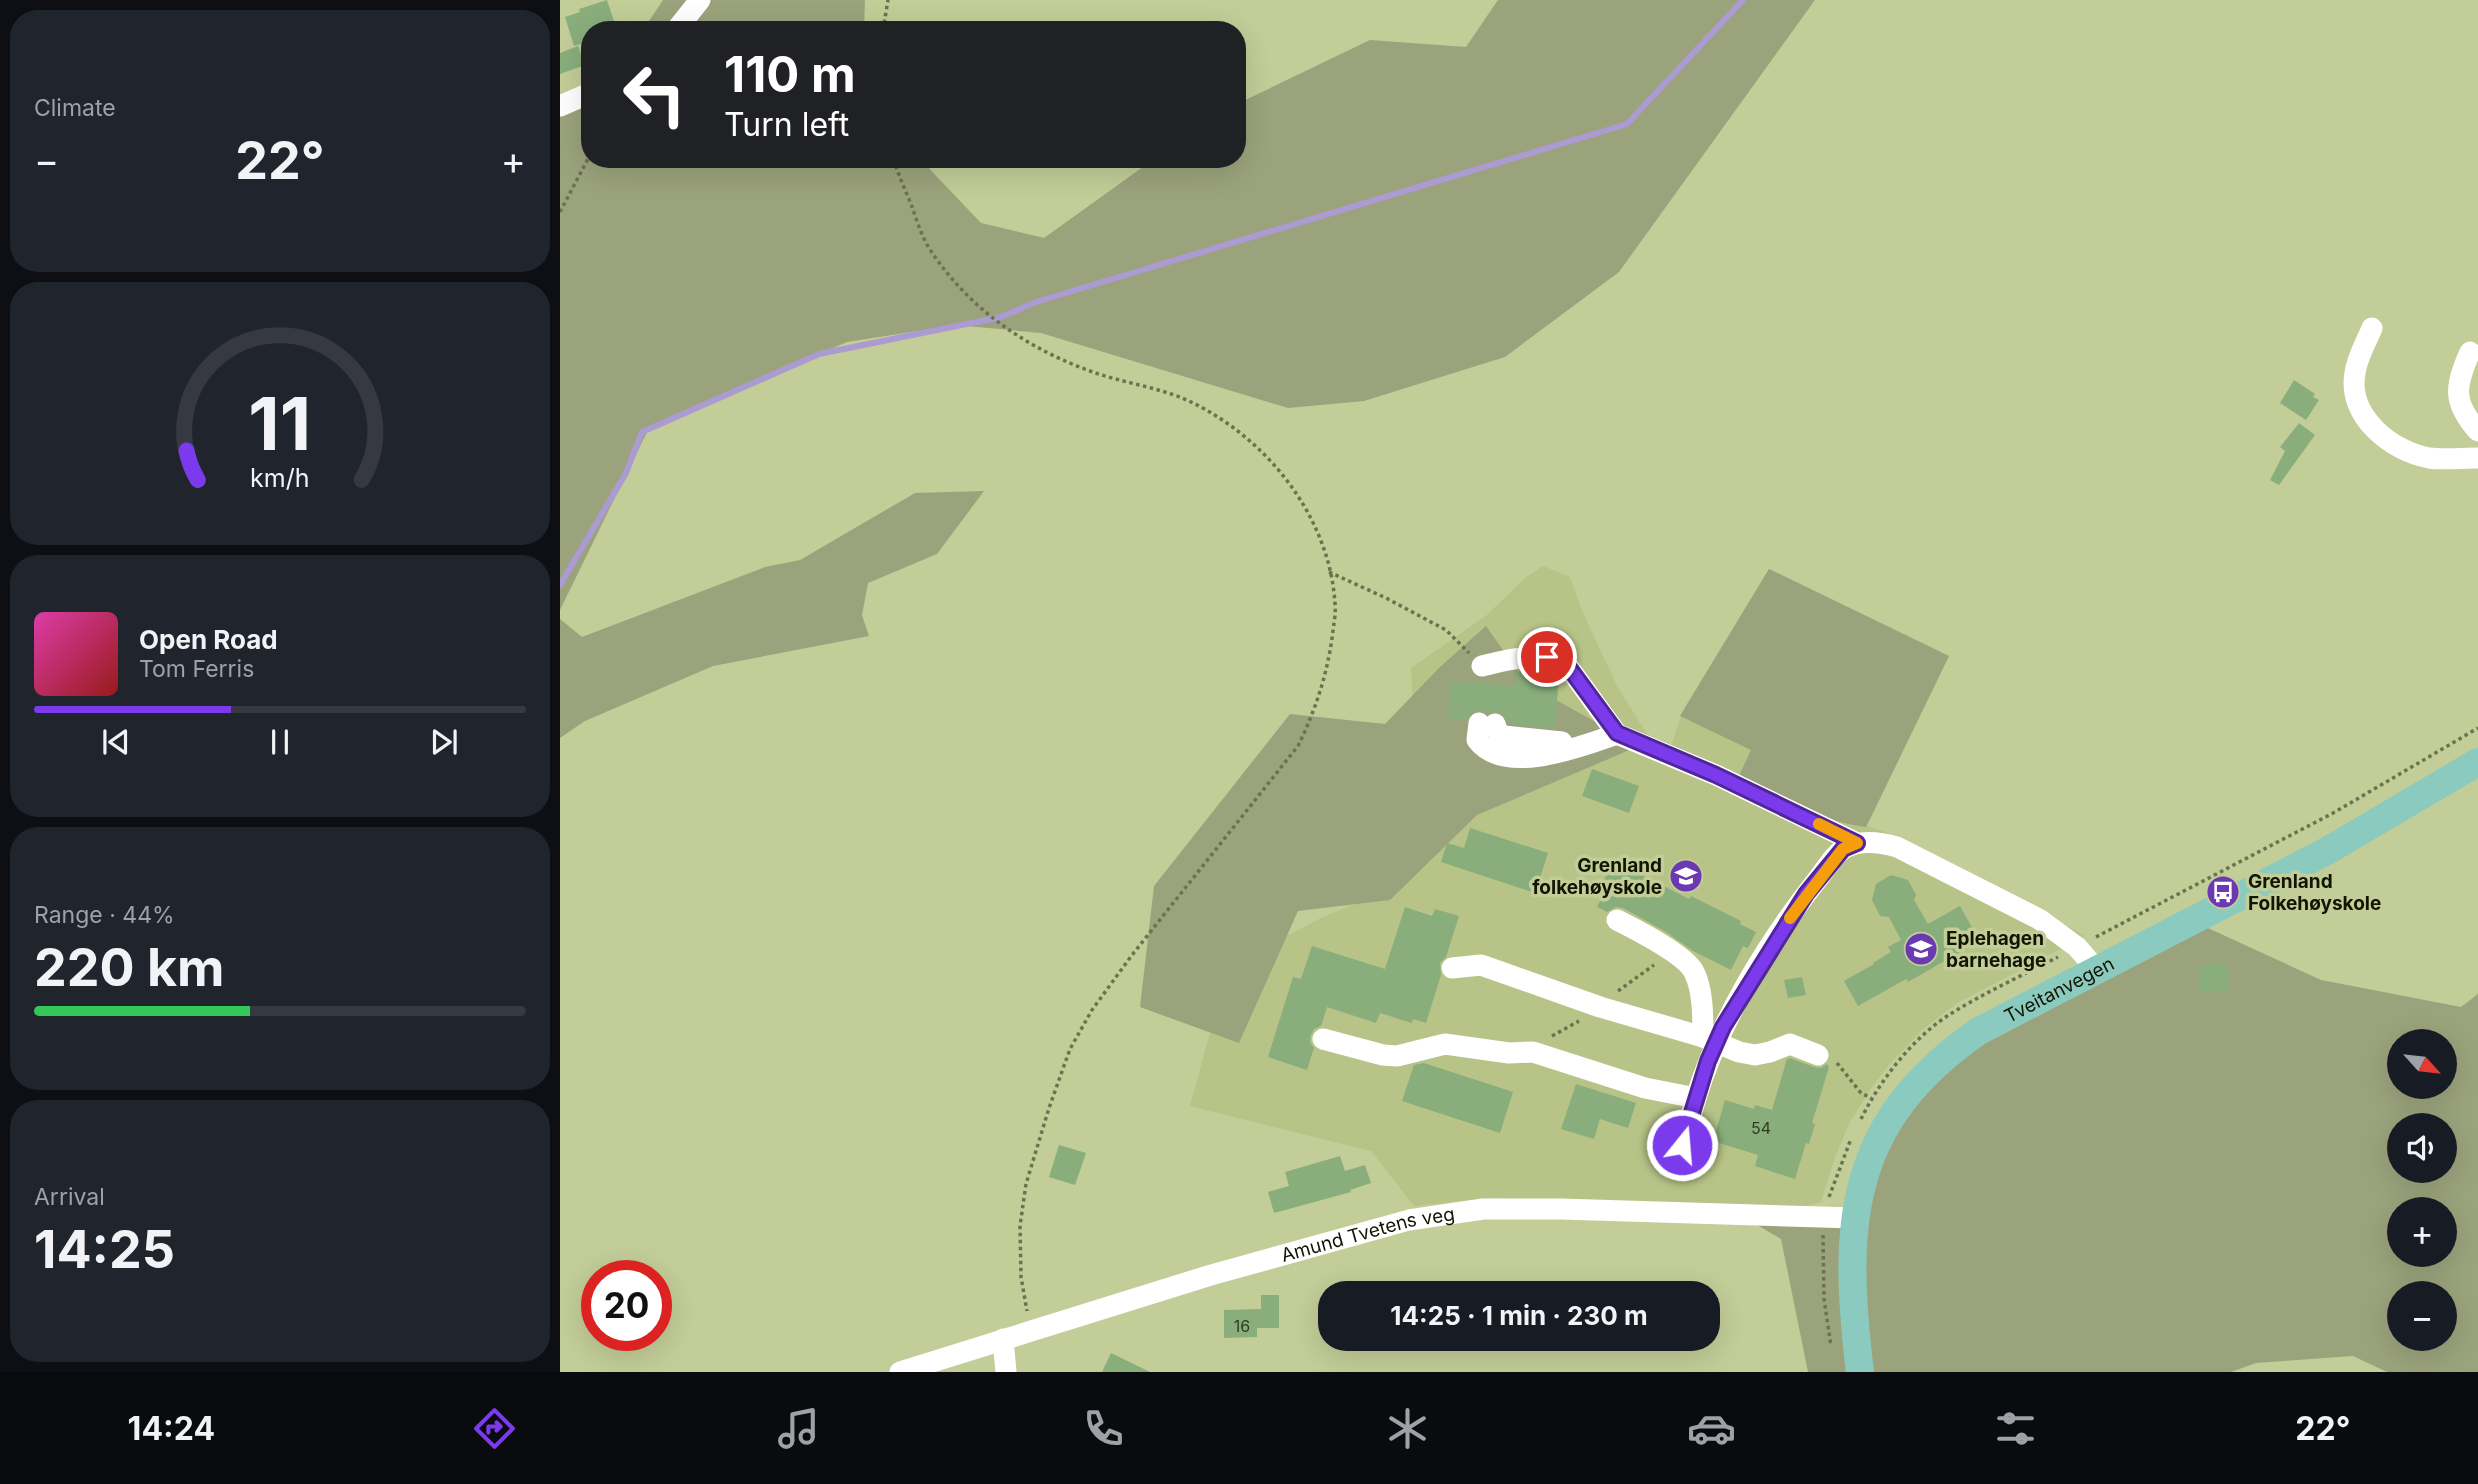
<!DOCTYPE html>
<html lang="en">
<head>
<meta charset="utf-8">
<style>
  :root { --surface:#171b24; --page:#20242c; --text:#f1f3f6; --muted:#9ea1a6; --line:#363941; --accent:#7c3aed }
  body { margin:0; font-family:Inter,sans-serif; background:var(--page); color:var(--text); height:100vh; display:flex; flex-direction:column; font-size:26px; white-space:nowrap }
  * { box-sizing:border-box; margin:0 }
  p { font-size:23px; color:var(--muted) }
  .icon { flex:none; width:38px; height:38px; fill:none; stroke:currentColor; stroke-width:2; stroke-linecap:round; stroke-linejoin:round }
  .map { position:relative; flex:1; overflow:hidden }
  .sheet { display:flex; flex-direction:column; gap:10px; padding:10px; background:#0d0f14; width:560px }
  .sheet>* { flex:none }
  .guide { position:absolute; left:21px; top:21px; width:665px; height:147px; border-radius:28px; box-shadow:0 7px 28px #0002; background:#202124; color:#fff; overflow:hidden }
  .needle { width:46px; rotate:117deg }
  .fabs { position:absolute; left:1827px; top:1029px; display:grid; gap:14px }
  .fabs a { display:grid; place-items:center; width:70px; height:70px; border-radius:50%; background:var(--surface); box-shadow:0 7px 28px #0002; font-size:35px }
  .speed { position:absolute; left:21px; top:1260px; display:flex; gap:14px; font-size:35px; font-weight:700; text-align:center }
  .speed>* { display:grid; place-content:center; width:91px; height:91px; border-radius:50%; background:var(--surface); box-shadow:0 7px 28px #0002; line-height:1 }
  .speed .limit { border:10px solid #d22; background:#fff; color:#111 }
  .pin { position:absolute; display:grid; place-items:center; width:60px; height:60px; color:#fff; margin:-30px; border:4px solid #fff; border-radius:50%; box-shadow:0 2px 7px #0007 }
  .me { position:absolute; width:77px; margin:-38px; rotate:17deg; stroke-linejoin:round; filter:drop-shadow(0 0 5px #0008) }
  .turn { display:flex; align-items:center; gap:24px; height:147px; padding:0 28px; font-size:32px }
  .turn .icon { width:91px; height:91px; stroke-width:2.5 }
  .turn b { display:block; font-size:49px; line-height:60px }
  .big { font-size:52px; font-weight:700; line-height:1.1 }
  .sheet .tile { flex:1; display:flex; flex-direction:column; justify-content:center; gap:10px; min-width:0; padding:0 24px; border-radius:28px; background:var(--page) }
  .sheet .dial { align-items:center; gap:0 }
  .dial svg { height:182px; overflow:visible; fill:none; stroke:var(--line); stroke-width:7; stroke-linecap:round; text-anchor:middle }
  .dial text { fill:var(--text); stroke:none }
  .song { display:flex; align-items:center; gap:21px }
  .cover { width:84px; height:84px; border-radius:10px; background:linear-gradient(135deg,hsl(320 70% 55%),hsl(0 70% 35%)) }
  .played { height:7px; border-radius:4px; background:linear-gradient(90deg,var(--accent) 40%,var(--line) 40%) }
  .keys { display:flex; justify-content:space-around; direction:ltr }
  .heat { display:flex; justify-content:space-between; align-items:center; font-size:38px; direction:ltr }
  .charge { height:10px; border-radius:5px; background:linear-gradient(90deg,#34c759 44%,var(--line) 0) }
  .trip { position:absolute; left:758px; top:1281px; width:402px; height:70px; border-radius:28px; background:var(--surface); box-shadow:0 7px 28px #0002; font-weight:700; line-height:70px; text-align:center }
  .tab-bar { display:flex; height:112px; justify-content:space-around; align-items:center; background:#090b0e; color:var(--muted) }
  .tab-bar .icon { width:49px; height:49px }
  .tab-bar .active { color:var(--accent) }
  .tab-bar b { font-size:32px; color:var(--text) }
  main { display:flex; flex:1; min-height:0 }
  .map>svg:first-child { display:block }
</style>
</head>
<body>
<main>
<section class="sheet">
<div class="tile"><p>Climate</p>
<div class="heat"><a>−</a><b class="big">22°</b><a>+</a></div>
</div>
<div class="tile dial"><svg viewBox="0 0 100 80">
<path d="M14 69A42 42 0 1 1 86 69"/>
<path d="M14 69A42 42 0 0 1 9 56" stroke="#7c3aed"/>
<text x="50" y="56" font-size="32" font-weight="700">11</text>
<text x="50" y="72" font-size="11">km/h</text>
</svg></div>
<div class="tile">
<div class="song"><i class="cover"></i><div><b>Open Road</b><p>Tom Ferris</p></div></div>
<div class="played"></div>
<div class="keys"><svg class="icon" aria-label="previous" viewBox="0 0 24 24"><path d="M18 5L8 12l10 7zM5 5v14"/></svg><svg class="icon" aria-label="pause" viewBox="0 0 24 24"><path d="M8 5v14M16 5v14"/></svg><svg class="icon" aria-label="next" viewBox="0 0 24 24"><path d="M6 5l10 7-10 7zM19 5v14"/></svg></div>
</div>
<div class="tile"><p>Range · 44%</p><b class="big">220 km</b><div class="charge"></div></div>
<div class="tile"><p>Arrival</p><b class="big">14:25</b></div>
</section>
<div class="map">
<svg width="1918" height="1372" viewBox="0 0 1918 1372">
  <rect width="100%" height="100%" fill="#c2cd98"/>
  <path fill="#b7c387" d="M 983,566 L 1010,577 L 1022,611 L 1058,688 L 1090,739 L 1111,746 L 1122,712 L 1209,569 L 1389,656 L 1307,826 L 1328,833 L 1393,865 L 1525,936 L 1397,1003 L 1363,1029 L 1328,1066 L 1312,1087 L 1290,1122 L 1275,1157 L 1261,1202 L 1244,1207 L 969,1200 L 931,1198 L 854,1206 L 811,1151 L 630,1106 L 668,967 L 761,918 L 834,888 L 858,804 L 851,668 L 927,615 L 966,577 Z"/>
  <g fill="#9ba37c" fill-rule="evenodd">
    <path d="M 103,0 L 305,0 L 304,30 L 83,30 Z"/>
    <path d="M 938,0 L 1255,0 L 1059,272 L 945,357 L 804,401 L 728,408 L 481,333 L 396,325 L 287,342 L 90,426 L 0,610 L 0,103 L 30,93 L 30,159 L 360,159 L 421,223 L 484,238 L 594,159 L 677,159 L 677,104 L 810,40 L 906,47 Z"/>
    <path d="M 424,491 L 377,554 L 308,583 L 302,615 L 309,636 L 153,666 L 25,721 L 0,738 L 0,619 L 22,637 L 205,567 L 240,560 L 355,493 Z"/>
    <path d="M 1209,569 L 1389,656 L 1306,827 C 1261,822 1219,795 1179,776 L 1191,750 L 1120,716 Z"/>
    <path d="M 926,626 L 967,684 L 1079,746 L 917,815 L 830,900 L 738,911 L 679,1043 L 580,1007 L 594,886 L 730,714 L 825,724 L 880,667 Z"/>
    <path d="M 1637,923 L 1761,980 L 1901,1007 L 1918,994 L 1918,1372 L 1827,1372 L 1793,1356 L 1696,1363 L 1671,1372 L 1248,1372 L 1221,1239 L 1184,1217 L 1296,1225 L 1324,1137 L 1403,1044 ZM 1839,1041 L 1885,1041 L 1885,1087 L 1839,1087 ZM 1839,1125 L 1885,1125 L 1885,1171 L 1839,1171 ZM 1839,1209 L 1885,1209 L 1885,1255 L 1839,1255 ZM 1839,1293 L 1885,1293 L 1885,1339 L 1839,1339 Z"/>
  </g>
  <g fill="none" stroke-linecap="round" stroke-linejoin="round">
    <path stroke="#ab9bd2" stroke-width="6" d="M 0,585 L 66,473 L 82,432 L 259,354 L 441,317 L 476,302 L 1067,124 L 1183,0"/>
  </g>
  <g fill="#89ae7c">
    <path d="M 47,0 L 57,30 L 30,30 L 30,41 L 14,46 L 5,17 L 20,12 L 19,9 Z"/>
    <path d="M 18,46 L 25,65 L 0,74 L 0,53 Z"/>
    <path d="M 1734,380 L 1755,394 L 1753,397 L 1759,400 L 1746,420 L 1720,403 Z"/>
    <path d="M 1739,423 L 1755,435 L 1719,485 L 1710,480 L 1725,451 L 1720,447 Z"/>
    <path d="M 966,670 L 984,671 L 999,676 L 995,728 L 948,723 L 944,715 L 937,711 L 928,713 L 921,710 L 914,711 L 907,720 L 887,718 L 890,681 L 956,686 L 957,672 Z"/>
    <path d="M 1032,769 L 1079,786 L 1069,813 L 1022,796 Z"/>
    <path d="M 910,828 L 988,853 L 975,893 L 881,862 L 887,843 L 904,848 Z"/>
    <path d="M 1052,864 L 1069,872 L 1070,869 L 1129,899 L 1131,896 L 1181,921 L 1180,924 L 1196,932 L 1188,948 L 1183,946 L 1171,970 L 1133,951 L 1106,932 L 1063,908 L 1056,907 L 1047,912 L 1037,907 L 1050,882 L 1044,880 Z"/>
    <path d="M 1331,875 L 1348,880 L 1356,895 L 1354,900 L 1368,924 L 1400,906 L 1418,938 L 1400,948 L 1402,951 L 1348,982 L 1346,979 L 1298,1006 L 1284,981 L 1314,964 L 1313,963 L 1331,952 L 1328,947 L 1341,940 L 1329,917 L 1320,916 L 1312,900 L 1316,884 Z"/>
    <path d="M 845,907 L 872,916 L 875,909 L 899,916 L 886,957 L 880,963 L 881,975 L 866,1023 L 853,1019 L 852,1023 L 820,1013 L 816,1023 L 767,1007 L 761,1026 L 754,1029 L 751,1035 L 750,1042 L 754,1048 L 747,1070 L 708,1057 L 733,977 L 741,979 L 752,946 L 825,969 Z"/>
    <path d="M 1668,963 L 1670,990 L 1640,992 L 1639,965 Z"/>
    <path d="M 1242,977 L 1246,995 L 1228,998 L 1224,980 Z"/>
    <path d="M 1230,1058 L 1254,1067 L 1261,1068 L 1267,1064 L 1269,1067 L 1252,1123 L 1255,1124 L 1249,1144 L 1246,1143 L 1235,1179 L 1195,1166 L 1198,1155 L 1153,1141 L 1165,1100 L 1194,1109 L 1195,1105 L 1212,1110 L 1227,1059 Z"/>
    <path d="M 864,1063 L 953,1092 L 940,1133 L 842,1101 L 854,1065 Z"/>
    <path d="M 1016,1084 L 1076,1103 L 1068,1128 L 1040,1119 L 1034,1139 L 1001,1129 Z"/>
    <path d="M 499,1145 L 526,1153 L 515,1185 L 489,1177 Z"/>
    <path d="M 780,1156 L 785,1171 L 805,1165 L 811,1183 L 790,1190 L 791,1192 L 714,1213 L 708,1192 L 729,1186 L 725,1172 Z"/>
    <path d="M 701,1295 L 719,1295 L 719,1328 L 697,1328 L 697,1337 L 664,1338 L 664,1310 L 701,1309 Z"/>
    <path d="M 551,1353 L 590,1372 L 542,1372 Z"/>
  </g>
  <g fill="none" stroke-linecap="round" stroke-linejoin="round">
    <g stroke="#6b724e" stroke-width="3.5" stroke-dasharray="3.5 3.5" stroke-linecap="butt">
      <path d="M 167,30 C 201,24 255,25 289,30"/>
      <path d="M 323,30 L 328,0"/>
      <path d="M 334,159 C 338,175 345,189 351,204 C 356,218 361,235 369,248 C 407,307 464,347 530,371 C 562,383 600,387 631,402 C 708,439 770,518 775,604 C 776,613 774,622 773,631 C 768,672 756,709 738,746 L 572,955 L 532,1010 L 510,1049 L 489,1108 L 466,1184 L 460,1226 L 461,1277 L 467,1311"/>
      <path d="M 0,212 L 30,155"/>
      <path d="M 769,572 L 826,598 L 886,630 L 909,653"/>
      <path d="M 1536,937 L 1775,812 L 1918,728"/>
      <path d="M 1058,991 L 1094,965"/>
      <path d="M 992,1036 L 1019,1021"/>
      <path d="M 1277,1063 L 1301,1093 L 1311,1098"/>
      <path d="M 1301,1119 C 1320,1080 1354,1036 1392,1013 C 1426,992 1463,975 1498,957"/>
      <path d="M 1269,1197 L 1291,1139"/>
      <path d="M 1263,1235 L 1264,1299 L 1271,1346"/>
    </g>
    <g stroke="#fff" stroke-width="21">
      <path d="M 116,30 L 140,0"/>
      <path d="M 0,106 L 30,93"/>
      <path d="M 1812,328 C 1806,343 1797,357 1795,373 C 1787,416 1831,451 1869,458 C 1885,460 1902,458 1918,458"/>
      <path d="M 1910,352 C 1895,386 1892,402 1918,431"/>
      <path d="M 922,666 C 950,659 980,650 1007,665 L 1057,734 L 1156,775 L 1297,843"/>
      <path d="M 919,723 L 917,740 C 945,777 1022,746 1057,734"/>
      <path d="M 935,724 L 938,733 L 944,736 L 1002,742"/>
      <path d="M 1057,920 C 1075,929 1126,955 1134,972 C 1143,989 1143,1017 1143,1037"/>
      <path d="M 892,968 L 921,965 L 1040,1007 L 1143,1037 L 1179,1052 L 1195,1055 L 1210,1052 L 1230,1044 L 1258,1055"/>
      <path d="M 763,1039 L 823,1055 L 837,1056 L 885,1044 L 949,1053 L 973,1052 L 1085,1088 L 1136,1098 C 1159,1022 1208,942 1257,880 C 1265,870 1274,854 1285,848 C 1301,839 1320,842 1337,847 L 1479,919 L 1517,947 L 1537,970"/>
      <path d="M 1115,1168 L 1136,1098"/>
      <path d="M 443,1339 L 446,1372"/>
      <path id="s1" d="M 340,1372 L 651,1275 L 849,1220 L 923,1209 L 1001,1209 L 1294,1218"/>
    </g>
    <path stroke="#8bcabe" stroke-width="28" id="s2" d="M 1300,1372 C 1282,1224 1287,1122 1419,1031 L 1767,851 L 1918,762"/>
  </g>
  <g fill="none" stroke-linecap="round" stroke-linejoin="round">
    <defs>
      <path id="route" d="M 987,657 L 1007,665 L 1057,733 L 1156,775 L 1297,843 L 1283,849 L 1246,894 L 1163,1027 L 1148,1061 L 1122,1145"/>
    </defs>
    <use href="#route" stroke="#51269a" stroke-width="18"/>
    <use href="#route" stroke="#7c3aed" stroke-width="12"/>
    <path stroke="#f59e0b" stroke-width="12" d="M 1230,918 L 1283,849 L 1297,843 L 1259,824"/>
  </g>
  <defs>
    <symbol id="school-disc" viewBox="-11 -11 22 22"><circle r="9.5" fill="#6b3ab2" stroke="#c2cd98"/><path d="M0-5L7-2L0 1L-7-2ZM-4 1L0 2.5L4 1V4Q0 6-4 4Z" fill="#fff"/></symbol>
    <symbol id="bus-disc" viewBox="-11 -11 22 22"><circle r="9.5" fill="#6b3ab2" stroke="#c2cd98"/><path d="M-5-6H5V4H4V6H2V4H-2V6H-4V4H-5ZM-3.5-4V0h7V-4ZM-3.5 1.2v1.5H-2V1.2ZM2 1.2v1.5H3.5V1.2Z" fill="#fff"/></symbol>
  </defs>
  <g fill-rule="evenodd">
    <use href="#school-disc" x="1107" y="857" width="38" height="38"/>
    <use href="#bus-disc" x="1644" y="873" width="38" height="38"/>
    <use href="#school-disc" x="1342" y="930" width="38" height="38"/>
  </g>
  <g text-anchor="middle" stroke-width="7" stroke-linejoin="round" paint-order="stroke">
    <g font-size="16" fill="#303b21">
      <text x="1201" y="1134">54</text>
      <text x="682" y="1332">16</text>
    </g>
    <g font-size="19" font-weight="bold" fill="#121503" stroke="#c2cd98" text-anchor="start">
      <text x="1102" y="872" text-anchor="end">Grenland<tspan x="1102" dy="22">folkehøyskole</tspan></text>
      <text x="1688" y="888">Grenland<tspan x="1688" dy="22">Folkehøyskole</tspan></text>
      <text x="1386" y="945">Eplehagen<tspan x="1386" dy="22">barnehage</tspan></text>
    </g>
    <g font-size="19" fill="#121503" stroke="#c2cd98">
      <text dy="7" stroke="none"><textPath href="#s2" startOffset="476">Tveitanvegen</textPath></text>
      <text dy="7" stroke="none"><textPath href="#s1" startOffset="488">Amund Tvetens veg</textPath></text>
    </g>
  </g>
</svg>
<div class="fabs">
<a><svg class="needle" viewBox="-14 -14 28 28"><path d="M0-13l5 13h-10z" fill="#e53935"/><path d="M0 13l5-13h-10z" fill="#9ea1a6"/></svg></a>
<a><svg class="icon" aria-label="sound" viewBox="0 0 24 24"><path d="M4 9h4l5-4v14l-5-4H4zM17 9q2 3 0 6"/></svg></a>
<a>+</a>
<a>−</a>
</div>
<div class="speed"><div class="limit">20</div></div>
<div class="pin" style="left:987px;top:657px;background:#d93025"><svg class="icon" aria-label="arrive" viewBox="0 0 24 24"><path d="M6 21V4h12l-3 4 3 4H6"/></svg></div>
<svg class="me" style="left:1122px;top:1145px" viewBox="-20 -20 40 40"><circle r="17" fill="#7c3aed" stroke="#fff" stroke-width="3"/><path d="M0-11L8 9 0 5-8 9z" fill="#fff"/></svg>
<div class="trip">14:25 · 1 min · 230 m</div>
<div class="guide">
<div class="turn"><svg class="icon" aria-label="left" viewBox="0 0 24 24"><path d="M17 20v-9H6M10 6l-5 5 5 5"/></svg><div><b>110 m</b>Turn left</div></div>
</div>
</div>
</main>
<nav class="tab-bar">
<b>14:24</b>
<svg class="icon active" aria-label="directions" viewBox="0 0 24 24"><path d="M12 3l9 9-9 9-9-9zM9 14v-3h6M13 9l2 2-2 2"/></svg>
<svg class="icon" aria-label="music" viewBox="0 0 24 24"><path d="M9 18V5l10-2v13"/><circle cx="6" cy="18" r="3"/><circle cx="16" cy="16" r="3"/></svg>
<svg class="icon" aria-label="phone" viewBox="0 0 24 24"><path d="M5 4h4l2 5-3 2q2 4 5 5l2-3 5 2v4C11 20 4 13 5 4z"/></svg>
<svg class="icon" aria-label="climate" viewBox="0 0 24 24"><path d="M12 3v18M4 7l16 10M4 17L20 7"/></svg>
<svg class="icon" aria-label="car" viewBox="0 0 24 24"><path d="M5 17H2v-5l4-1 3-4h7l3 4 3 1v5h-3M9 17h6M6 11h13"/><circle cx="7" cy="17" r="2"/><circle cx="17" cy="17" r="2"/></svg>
<svg class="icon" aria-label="filters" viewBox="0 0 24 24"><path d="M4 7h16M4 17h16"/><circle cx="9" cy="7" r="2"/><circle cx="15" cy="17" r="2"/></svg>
<b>22°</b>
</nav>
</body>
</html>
